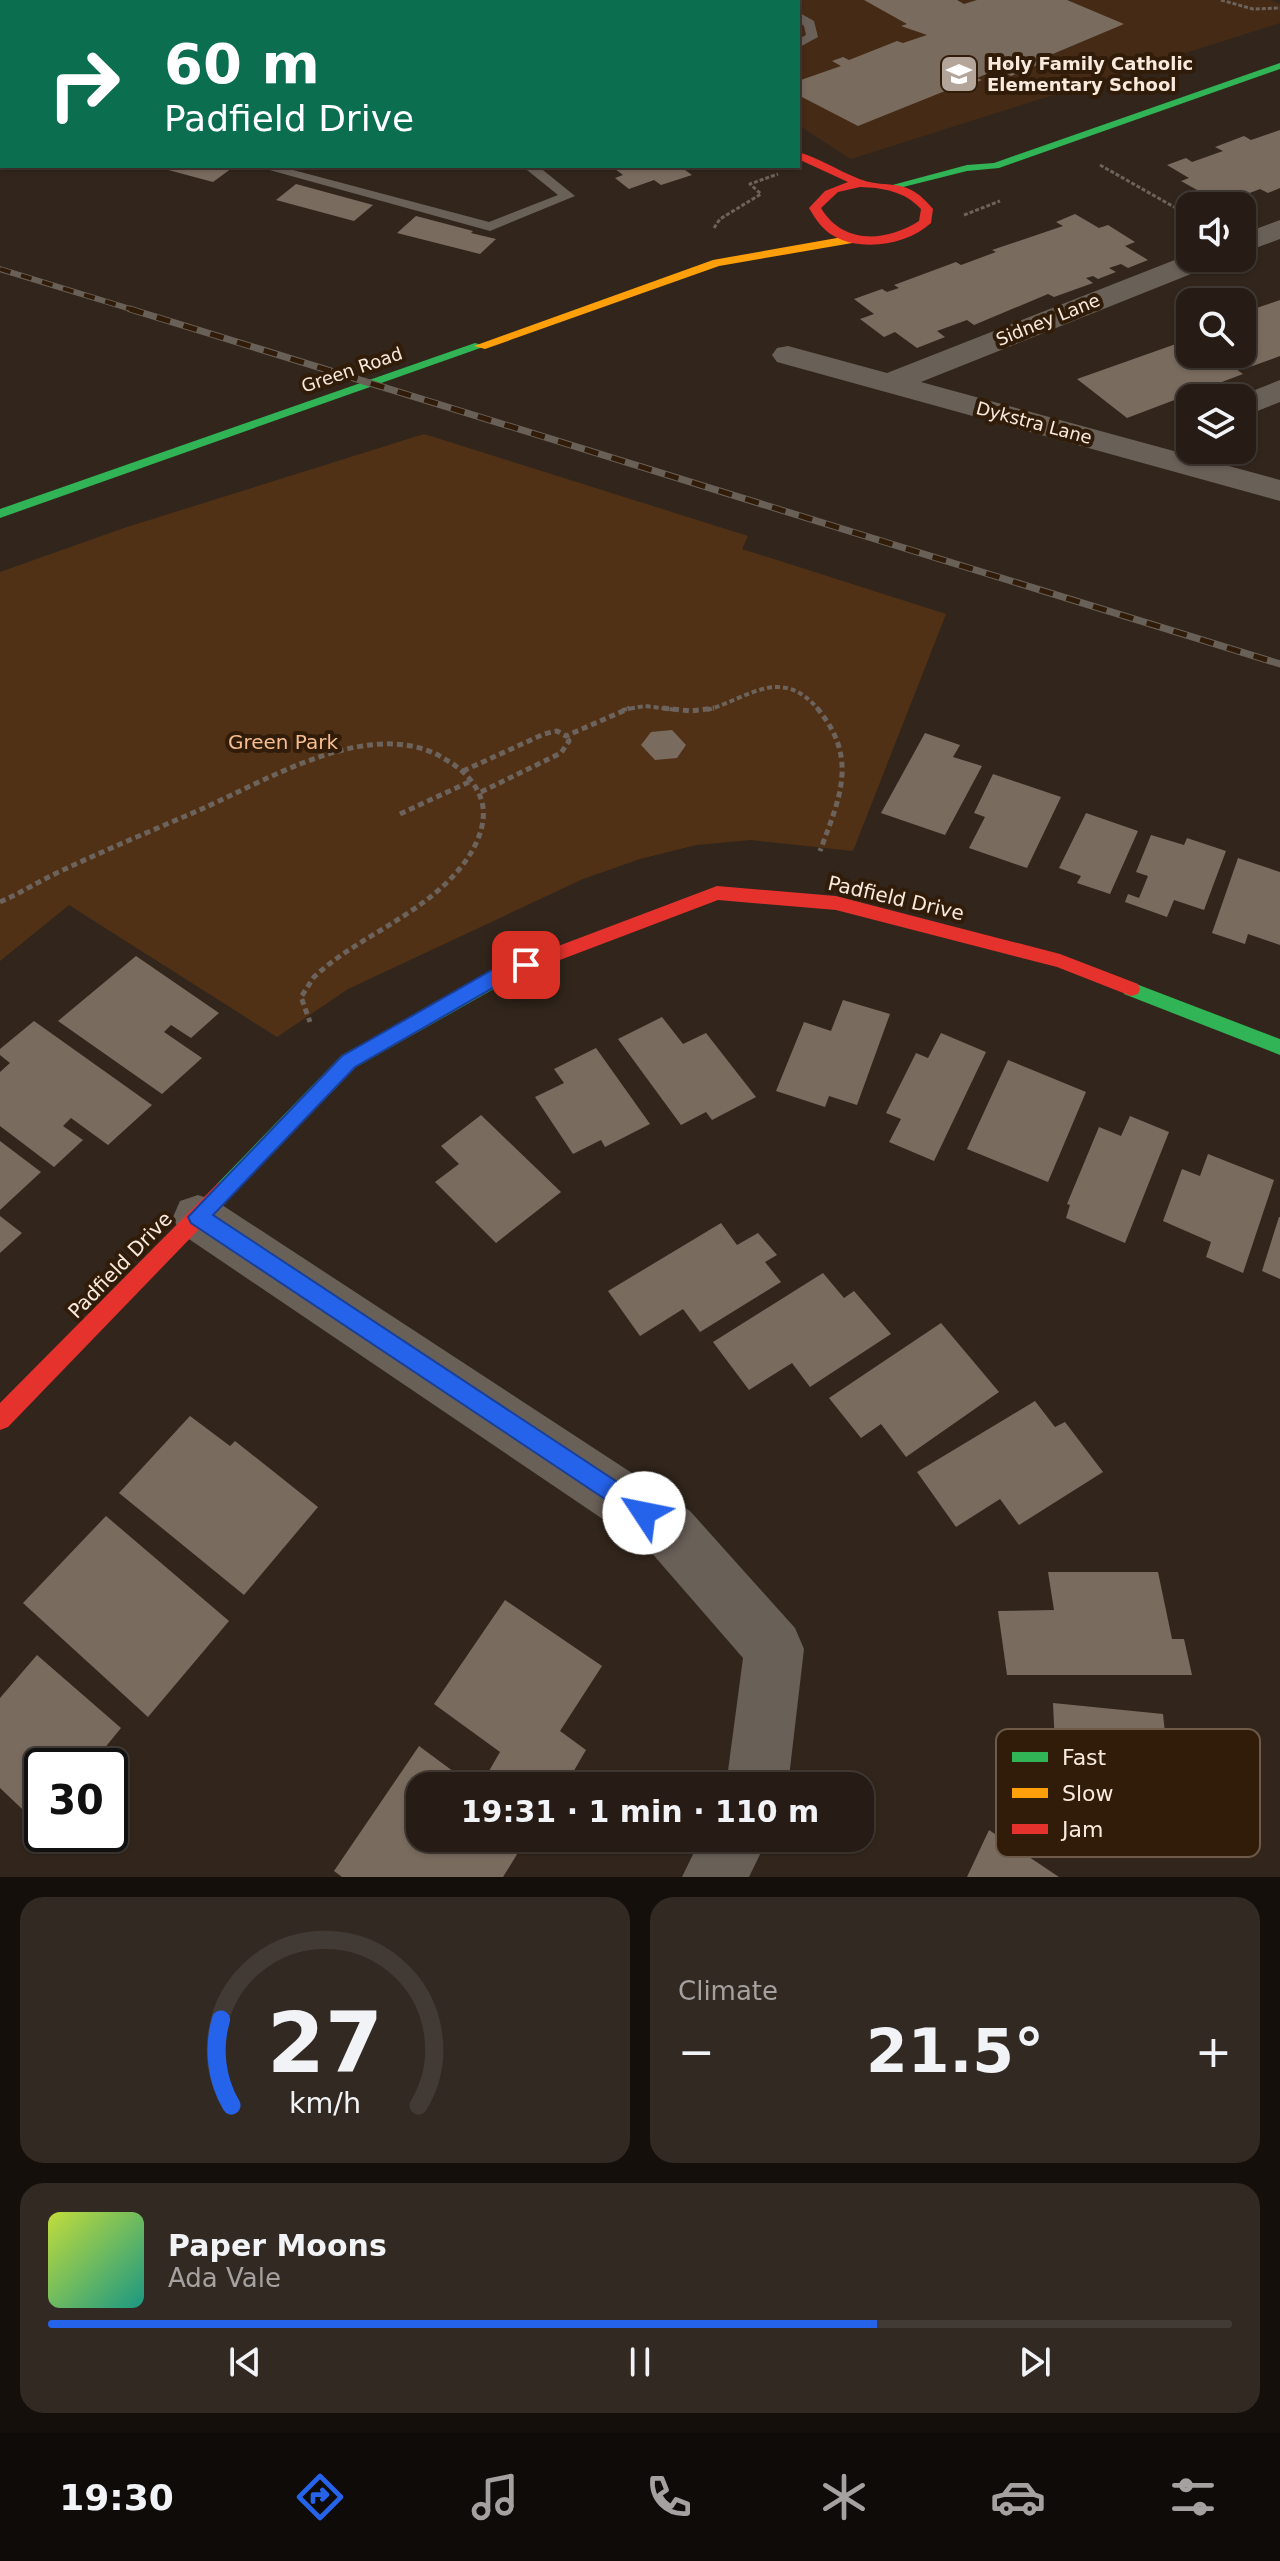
<!DOCTYPE html>
<html lang="en">
<head>
<meta charset="utf-8">
<style>
  :root { --surface:#261c15; --page:#322922; --text:#f1f3f6; --muted:#a4a1a0; --line:#423a34; --accent:#2563eb }
  body { margin:0; font-family:"DejaVu Sans",sans-serif; background:var(--page); color:var(--text); height:100vh; display:flex; flex-direction:column; font-size:30px; white-space:nowrap }
  * { box-sizing:border-box; margin:0 }
  p { font-size:26px; color:var(--muted) }
  .icon { flex:none; width:44px; height:44px; fill:none; stroke:currentColor; stroke-width:2; stroke-linecap:round; stroke-linejoin:round }
  .map { position:relative; height:1877px; overflow:hidden }
  .panel { display:flex; flex-direction:column; gap:20px; padding:20px; background:#150f0c; flex:1 }
  .panel>* { flex:none }
  .hud { position:absolute; left:0px; top:0px; width:800px; height:168px; box-shadow:0 2px 6px #0004,0 0 0 2px var(--line); background:#0b6e4f; color:#fff; overflow:hidden }
  .controls { position:absolute; left:1176px; top:192px; display:grid; gap:16px }
  .controls a { display:grid; place-items:center; width:80px; height:80px; border-radius:16px; background:var(--surface); box-shadow:0 2px 6px #0004,0 0 0 2px var(--line); font-size:40px }
  .speed { position:absolute; left:24px; top:1748px; display:flex; gap:16px; font-size:40px; font-weight:700; text-align:center }
  .speed>* { display:grid; place-content:center; width:104px; height:104px; border-radius:50%; background:var(--surface); box-shadow:0 2px 6px #0004,0 0 0 2px var(--line); line-height:1 }
  .speed .limit { border:4px solid #111; border-radius:12px; background:#fff; color:#111 }
  .pin { position:absolute; display:grid; place-items:center; width:68px; height:68px; color:#fff; margin:-34px; border-radius:16px; box-shadow:0 4px 12px #0006 }
  .me { position:absolute; width:88px; margin:-44px; rotate:304deg; stroke-linejoin:round; filter:drop-shadow(0 0 6px #0008) }
  .turn { display:flex; align-items:center; gap:28px; height:168px; padding:0 32px; font-size:36px }
  .turn .icon { width:104px; height:104px; stroke-width:2.5 }
  .turn b { display:block; font-size:56px; line-height:68px }
  .big { font-size:60px; font-weight:700; line-height:1.1 }
  .panel .tile { flex:1; display:flex; flex-direction:column; justify-content:center; gap:12px; min-width:0; padding:0 28px; border-radius:24px; background:var(--page) }
  .panel .dial { align-items:center; gap:0 }
  .dial svg { height:208px; overflow:visible; fill:none; stroke:var(--line); stroke-width:7; stroke-linecap:round; text-anchor:middle }
  .dial text { fill:var(--text); stroke:none }
  .song { display:flex; align-items:center; gap:24px }
  .cover { width:96px; height:96px; border-radius:12px; background:linear-gradient(135deg,hsl(70 70% 55%),hsl(170 70% 35%)) }
  .played { height:8px; border-radius:4px; background:linear-gradient(90deg,var(--accent) 70%,var(--line) 70%) }
  .keys { display:flex; justify-content:space-around; direction:ltr }
  .heat { display:flex; justify-content:space-between; align-items:center; font-size:44px; direction:ltr }
  .panel .tiles { flex:1; display:grid; gap:20px; grid-template-columns:1fr 1fr }
  .tile:last-child { grid-column:span 2 }
  .trip { position:absolute; left:406px; top:1772px; width:468px; height:80px; border-radius:24px; background:var(--surface); box-shadow:0 2px 6px #0004,0 0 0 2px var(--line); font-weight:700; line-height:80px; text-align:center }
  .dock { display:flex; height:128px; justify-content:space-around; align-items:center; background:#0f0b08; color:var(--muted) }
  .dock .icon { width:56px; height:56px }
  .dock .selected { color:var(--accent) }
  .dock b { font-size:36px; color:var(--text) }
  .map>svg:first-child { display:block }
</style>
</head>
<body>
<div class="map">
<svg width="1280" height="1877" viewBox="0 0 1280 1877">
  <rect width="100%" height="100%" fill="#32261c"/>
  <path fill="#452b16" d="M 607,0 L 1271,0 L 1280,4 L 1280,23 L 851,159 L 798,125 L 798,2 Z"/>
  <path fill="#513115" d="M 424,434 L 748,536 L 742,549 L 946,614 L 853,851 L 751,840 L 696,845 L 640,859 L 583,879 L 348,989 L 277,1037 L 69,905 L 0,961 L 0,572 L 124,528 Z"/>
  <g fill="#7a6b5f">
    <path d="M 864,0 L 957,0 L 964,4 L 977,0 L 1067,0 L 1124,24 L 1048,56 L 1054,58 L 1011,76 L 998,69 L 977,78 L 982,80 L 960,89 L 955,87 L 858,126 L 798,95 L 798,81 L 841,66 L 832,61 L 843,57 L 849,60 L 897,41 L 903,43 L 927,35 L 901,26 L 907,24 Z"/>
    <path d="M 1280,130 L 1280,188 L 1268,193 L 1260,189 L 1247,194 L 1254,198 L 1234,205 L 1212,193 L 1206,195 L 1181,181 L 1189,178 L 1167,165 L 1186,158 L 1192,162 L 1223,151 L 1215,147 L 1244,136 L 1251,140 Z"/>
    <path d="M 224,166 L 232,168 L 213,182 L 157,167 Z"/>
    <path d="M 611,166 L 696,166 L 696,167 L 685,170 L 692,175 L 661,185 L 654,180 L 629,189 L 615,178 L 623,175 Z"/>
    <path d="M 296,184 L 373,205 L 354,221 L 276,200 Z"/>
    <path d="M 1075,214 L 1099,228 L 1108,225 L 1135,242 L 1125,246 L 1148,260 L 1128,268 L 1121,264 L 1109,268 L 1116,272 L 1098,279 L 1093,276 L 1086,278 L 1093,283 L 1054,297 L 1048,294 L 974,325 L 967,320 L 937,331 L 945,337 L 917,348 L 895,332 L 884,337 L 860,319 L 874,314 L 854,299 L 882,289 L 887,292 L 899,288 L 894,285 L 956,262 L 961,265 L 996,252 L 992,250 L 1063,226 L 1056,222 Z"/>
    <path d="M 416,216 L 473,231 L 471,233 L 496,239 L 480,254 L 397,233 Z"/>
    <path d="M 1280,300 L 1280,356 L 1247,368 L 1227,354 L 1242,354 L 1242,313 Z"/>
    <path d="M 1190,339 L 1190,354 L 1215,354 L 1243,374 L 1127,418 L 1077,379 Z"/>
    <path d="M 672,730 L 686,745 L 677,758 L 655,760 L 641,745 L 651,732 Z"/>
    <path d="M 925,733 L 960,745 L 953,757 L 982,766 L 945,835 L 881,813 Z"/>
    <path d="M 993,774 L 1061,797 L 1027,868 L 969,848 L 985,817 L 974,813 Z"/>
    <path d="M 1086,813 L 1138,831 L 1110,894 L 1077,883 L 1081,876 L 1059,868 Z"/>
    <path d="M 1151,835 L 1184,845 L 1187,838 L 1226,851 L 1204,910 L 1174,900 L 1167,917 L 1125,902 L 1128,894 L 1139,898 L 1148,876 L 1136,872 Z"/>
    <path d="M 1238,858 L 1280,872 L 1280,945 L 1248,934 L 1245,944 L 1212,933 Z"/>
    <path d="M 136,956 L 219,1013 L 191,1038 L 171,1025 L 164,1032 L 202,1058 L 162,1094 L 58,1021 Z"/>
    <path d="M 843,1000 L 890,1014 L 857,1105 L 829,1096 L 825,1107 L 776,1091 L 804,1022 L 831,1031 Z"/>
    <path d="M 662,1017 L 683,1044 L 706,1033 L 756,1097 L 712,1120 L 706,1112 L 681,1125 L 618,1039 Z"/>
    <path d="M 34,1021 L 152,1105 L 108,1145 L 71,1118 L 63,1126 L 83,1140 L 54,1167 L 0,1126 L 0,1072 L 10,1063 L 0,1055 L 0,1049 Z"/>
    <path d="M 941,1033 L 986,1052 L 934,1161 L 889,1142 L 901,1119 L 886,1113 L 916,1053 L 928,1058 Z"/>
    <path d="M 596,1048 L 650,1124 L 605,1147 L 601,1140 L 573,1154 L 535,1097 L 564,1083 L 554,1069 Z"/>
    <path d="M 1008,1060 L 1086,1092 L 1048,1182 L 967,1149 Z"/>
    <path d="M 481,1115 L 561,1192 L 496,1243 L 435,1182 L 459,1164 L 441,1146 Z"/>
    <path d="M 1130,1116 L 1169,1132 L 1125,1243 L 1066,1218 L 1070,1205 L 1067,1204 L 1099,1127 L 1121,1136 Z"/>
    <path d="M 0,1141 L 41,1172 L 0,1210 Z"/>
    <path d="M 1208,1154 L 1274,1180 L 1243,1273 L 1206,1257 L 1211,1242 L 1163,1221 L 1182,1169 L 1200,1176 Z"/>
    <path d="M 0,1216 L 22,1233 L 0,1253 Z"/>
    <path d="M 1279,1217 L 1280,1217 L 1280,1279 L 1262,1271 Z"/>
    <path d="M 721,1223 L 737,1245 L 758,1233 L 777,1255 L 765,1262 L 781,1282 L 700,1332 L 683,1309 L 640,1336 L 608,1291 Z"/>
    <path d="M 823,1273 L 844,1298 L 854,1291 L 891,1334 L 810,1387 L 792,1363 L 749,1390 L 713,1342 Z"/>
    <path d="M 941,1323 L 999,1392 L 906,1457 L 881,1424 L 861,1438 L 829,1398 Z"/>
    <path d="M 1035,1401 L 1055,1427 L 1065,1422 L 1103,1472 L 1019,1525 L 1000,1499 L 956,1527 L 917,1472 Z"/>
    <path d="M 190,1416 L 230,1446 L 235,1441 L 318,1507 L 244,1595 L 119,1493 Z"/>
    <path d="M 106,1516 L 229,1621 L 148,1717 L 23,1603 Z"/>
    <path d="M 1048,1572 L 1158,1572 L 1172,1639 L 1184,1639 L 1192,1675 L 1007,1675 L 998,1611 L 1054,1610 Z"/>
    <path d="M 505,1600 L 602,1666 L 560,1731 L 586,1750 L 565,1786 L 510,1786 L 489,1771 L 500,1752 L 434,1704 Z"/>
    <path d="M 37,1655 L 121,1728 L 90,1766 L 42,1766 L 40,1826 L 0,1788 L 0,1698 Z"/>
    <path d="M 1053,1703 L 1163,1714 L 1175,1829 L 1005,1812 L 1003,1767 L 1031,1770 L 1030,1743 L 1055,1746 Z"/>
    <path d="M 419,1746 L 473,1786 L 420,1786 L 420,1838 L 527,1838 L 503,1877 L 342,1877 L 334,1871 Z"/>
    <path d="M 989,1830 L 1059,1877 L 967,1877 Z"/>
  </g>
  <g fill="none" stroke-linecap="round" stroke-linejoin="round">
    <g stroke="#6c635d" stroke-width="3" stroke-dasharray="4 2" stroke-linecap="butt">
      <path d="M 1221,0 L 1253,9 L 1280,8"/>
      <path d="M 1100,165 L 1190,216"/>
      <path d="M 964,215 L 1000,201"/>
      <path d="M 714,228 L 720,219 L 761,194 L 750,184 L 778,174"/>
    </g>
    <g stroke="#6c635d" stroke-width="4" stroke-dasharray="5 3" stroke-linecap="butt">
      <path d="M 622,710 L 645,706 L 677,710"/>
      <path d="M 707,710 C 749,698 781,665 819,710"/>
    </g>
    <g stroke="#6c635d" stroke-width="5" stroke-dasharray="6 4" stroke-linecap="butt">
      <path d="M 663,708 L 691,711 L 714,708"/>
      <path d="M 817,708 C 859,758 840,797 820,851"/>
      <path d="M 463,771 L 544,734 L 557,731 L 566,736 L 630,708"/>
      <path d="M 481,792 L 561,753 L 569,741 L 566,736"/>
      <path d="M 400,814 L 471,781"/>
      <path d="M 0,902 C 21,893 39,881 59,872 C 107,849 156,829 204,808 C 271,778 377,713 448,761 C 462,769 474,781 480,796 C 491,823 473,854 456,873 C 416,918 357,937 314,977 L 301,997 L 310,1022"/>
    </g>
    <g fill="#696058" fill-rule="evenodd">
      <path d="M 173,0 L 187,0 L 188,2 L 174,2 Z"/>
      <path d="M 203,0 L 222,0 L 202,2 Z"/>
      <path d="M 309,0 L 323,0 L 324,2 L 310,2 Z"/>
      <path d="M 678,0 L 692,0 L 693,2 L 679,2 Z"/>
      <path d="M 765,0 L 779,0 L 780,2 L 766,2 Z"/>
      <path d="M 798,12 L 814,21 L 818,37 L 798,48 L 798,39 L 806,35 L 804,26 L 798,21 Z"/>
      <rect x="0" y="51" width="2" height="8"/>
      <path d="M 0,91 L 2,92 L 2,100 L 0,99 Z"/>
      <path d="M 255,166 L 278,166 L 489,222 L 558,195 L 522,166 L 538,166 L 575,196 L 490,231 Z"/>
    </g>
    <g fill="#696058" fill-rule="evenodd">
      <path d="M 1280,220 L 1280,239 L 1242,253 L 1242,234 Z"/>
      <path d="M 1190,254 L 1190,258 L 1221,258 L 1216,264 L 921,382 L 1280,480 L 1280,501 L 777,362 L 772,355 L 777,348 L 788,346 L 887,373 Z"/>
      <path d="M 1280,380 L 1280,402 L 1242,417 L 1242,398 L 1235,398 Z"/>
      <path d="M 198,1195 L 216,1201 L 690,1511 L 795,1628 L 804,1649 L 788,1786 L 726,1786 L 743,1658 L 650,1551 L 180,1233 L 173,1217 L 180,1201 Z"/>
      <path d="M 701,1838 L 768,1838 L 749,1877 L 682,1877 Z"/>
    </g>
    <g fill="#30b455" fill-rule="evenodd">
      <path d="M 546,0 L 557,0 L 559,2 L 548,2 Z"/>
      <path d="M 1280,63 L 1280,69 L 999,168 L 967,171 L 891,190 L 885,187 L 967,165 L 994,163 Z"/>
      <path d="M 475,343 L 486,346 L 0,518 L 0,509 Z"/>
      <path d="M 509,965 L 515,967 L 518,972 L 515,977 L 356,1067 L 232,1195 L 225,1198 L 218,1195 L 215,1189 L 218,1183 L 342,1055 Z"/>
      <path d="M 1131,982 L 1280,1039 L 1280,1055 L 1124,994 L 1122,989 L 1124,984 Z"/>
    </g>
    <path fill="#ff9f0a" fill-rule="evenodd" d="M 854,235 L 858,236 L 858,242 L 719,266 L 485,349 L 474,346 L 713,260 Z"/>
    <g fill="#e5322d" fill-rule="evenodd">
      <path d="M 798,152 C 819,158 837,170 857,178 C 888,191 905,174 933,209 L 931,223 C 906,246 857,253 829,233 C 820,226 815,218 809,208 L 825,191 L 848,182 L 798,159 ZM 860,187 C 884,188 904,191 921,209 L 919,221 C 886,242 843,245 821,208 L 838,192 Z"/>
      <path d="M 717,886 L 836,896 L 1060,954 L 1138,984 L 1140,989 L 1138,994 L 1131,996 L 1057,967 L 836,910 L 718,900 L 515,977 L 503,977 L 500,972 L 503,967 Z"/>
      <path d="M 225,1180 L 232,1183 L 235,1189 L 232,1195 L 8,1427 L 0,1430 L 0,1403 L 218,1183 Z"/>
    </g>
    <defs>
      <path id="rail-far1" d="M 0,269 L 137,311"/>
      <path id="rail" d="M 130,309 L 1280,664"/>
    </defs>
    <use href="#rail-far1" stroke="#696058" stroke-width="6"/>
    <use href="#rail" stroke="#696058" stroke-width="7"/>
    <use href="#rail-far1" stroke="#311c09" stroke-width="4" stroke-dasharray="11" stroke-linecap="butt"/>
    <use href="#rail" stroke="#311c09" stroke-width="5" stroke-dasharray="14" stroke-linecap="butt"/>
  </g>
  <path fill="#2563eb" stroke="#184099" stroke-width="2" d="M 526,958 L 532,960 L 535,965 L 532,970 L 505,981 L 355,1067 L 213,1215 L 652,1505 L 655,1513 L 652,1522 L 644,1525 L 191,1223 L 188,1217 L 342,1056 L 492,970 Z"/>
  <defs>
    <symbol id="school-square" viewBox="-11 -11 22 22"><rect x="-9" y="-9" width="18" height="18" rx="4" fill="#b3a59a" stroke="#311c09"/><path d="M0-5L7-2L0 1L-7-2ZM-4 1L0 2.5L4 1V4Q0 6-4 4Z" fill="#fff"/></symbol>
  </defs>
  <g fill-rule="evenodd">
    <use href="#school-square" x="937" y="52" width="44" height="44"/>
  </g>
  <g text-anchor="middle" stroke-width="8" stroke-linejoin="round" paint-order="stroke">
    <g font-size="18" font-weight="bold" fill="#f9eade" stroke="#311c09" text-anchor="start">
      <text x="987" y="70">Holy Family Catholic<tspan x="987" dy="21">Elementary School</tspan></text>
    </g>
    <g font-size="18" fill="#f9eade" stroke="#311c09">
      <text transform="translate(1048 320) rotate(-22)" y="6">Sidney Lane</text>
      <text transform="translate(352 370) rotate(-19)" y="6">Green Road</text>
      <text transform="translate(1034 423) rotate(15)" y="6">Dykstra Lane</text>
    </g>
    <g font-size="20" fill="#f6bd91" stroke="#311c09">
      <text x="283" y="749">Green Park</text>
    </g>
    <g font-size="20" fill="#f9eade" stroke="#311c09">
      <text transform="translate(896 898) rotate(13)" y="7">Padfield Drive</text>
      <text transform="translate(120 1265) rotate(-46)" y="7">Padfield Drive</text>
    </g>
  </g>
  <rect x="996" y="1729" width="264" height="128" rx="12" fill="#311c09" stroke="#6d5a49" stroke-width="2"/>
  <rect x="1012" y="1752" width="36" height="10" fill="#30b455"/>
  <rect x="1012" y="1788" width="36" height="10" fill="#ff9f0a"/>
  <rect x="1012" y="1824" width="36" height="10" fill="#e5322d"/>
  <g font-size="22" fill="#f9eade">
    <text x="1062" y="1765">Fast</text>
    <text x="1062" y="1801">Slow</text>
    <text x="1062" y="1837">Jam</text>
  </g>
</svg>
<div class="controls">
<a><svg class="icon" aria-label="sound" viewBox="0 0 24 24"><path d="M4 9h4l5-4v14l-5-4H4zM17 9q2 3 0 6"/></svg></a>
<a><svg class="icon" aria-label="search" viewBox="0 0 24 24"><circle cx="10" cy="10" r="6"/><path d="M15 15l6 6"/></svg></a>
<a><svg class="icon" aria-label="layers" viewBox="0 0 24 24"><path d="M12 4l9 5-9 5-9-5zM3 14l9 5 9-5"/></svg></a>
</div>
<div class="speed"><div class="limit">30</div></div>
<div class="pin" style="left:526px;top:965px;background:#d93025"><svg class="icon" aria-label="arrive" viewBox="0 0 24 24"><path d="M6 21V4h12l-3 4 3 4H6"/></svg></div>
<svg class="me" style="left:644px;top:1513px" viewBox="-20 -20 40 40"><circle r="19" fill="#fff"/><path d="M0-13L10 11 0 6-10 11z" fill="#2563eb"/></svg>
<div class="trip">19:31 · 1 min · 110 m</div>
<div class="hud">
<div class="turn"><svg class="icon" aria-label="right" viewBox="0 0 24 24"><path d="M7 20v-9h11M14 6l5 5-5 5"/></svg><div><b>60 m</b>Padfield Drive</div></div>
</div>
</div>
<section class="panel">
<div class="tiles">
<div class="tile dial"><svg viewBox="0 0 100 80">
<path d="M14 69A42 42 0 1 1 86 69"/>
<path d="M14 69A42 42 0 0 1 10 36" stroke="#2563eb"/>
<text x="50" y="56" font-size="32" font-weight="700">27</text>
<text x="50" y="72" font-size="11">km/h</text>
</svg></div>
<div class="tile"><p>Climate</p>
<div class="heat"><a>−</a><b class="big">21.5°</b><a>+</a></div>
</div>
<div class="tile">
<div class="song"><i class="cover"></i><div><b>Paper Moons</b><p>Ada Vale</p></div></div>
<div class="played"></div>
<div class="keys"><svg class="icon" aria-label="previous" viewBox="0 0 24 24"><path d="M18 5L8 12l10 7zM5 5v14"/></svg><svg class="icon" aria-label="pause" viewBox="0 0 24 24"><path d="M8 5v14M16 5v14"/></svg><svg class="icon" aria-label="next" viewBox="0 0 24 24"><path d="M6 5l10 7-10 7zM19 5v14"/></svg></div>
</div>
</div>
</section>
<nav class="dock">
<b>19:30</b>
<svg class="icon selected" aria-label="directions" viewBox="0 0 24 24"><path d="M12 3l9 9-9 9-9-9zM9 14v-3h6M13 9l2 2-2 2"/></svg>
<svg class="icon" aria-label="music" viewBox="0 0 24 24"><path d="M9 18V5l10-2v13"/><circle cx="6" cy="18" r="3"/><circle cx="16" cy="16" r="3"/></svg>
<svg class="icon" aria-label="phone" viewBox="0 0 24 24"><path d="M5 4h4l2 5-3 2q2 4 5 5l2-3 5 2v4C11 20 4 13 5 4z"/></svg>
<svg class="icon" aria-label="climate" viewBox="0 0 24 24"><path d="M12 3v18M4 7l16 10M4 17L20 7"/></svg>
<svg class="icon" aria-label="car" viewBox="0 0 24 24"><path d="M5 17H2v-5l4-1 3-4h7l3 4 3 1v5h-3M9 17h6M6 11h13"/><circle cx="7" cy="17" r="2"/><circle cx="17" cy="17" r="2"/></svg>
<svg class="icon" aria-label="filters" viewBox="0 0 24 24"><path d="M4 7h16M4 17h16"/><circle cx="9" cy="7" r="2"/><circle cx="15" cy="17" r="2"/></svg>
</nav>
</body>
</html>
